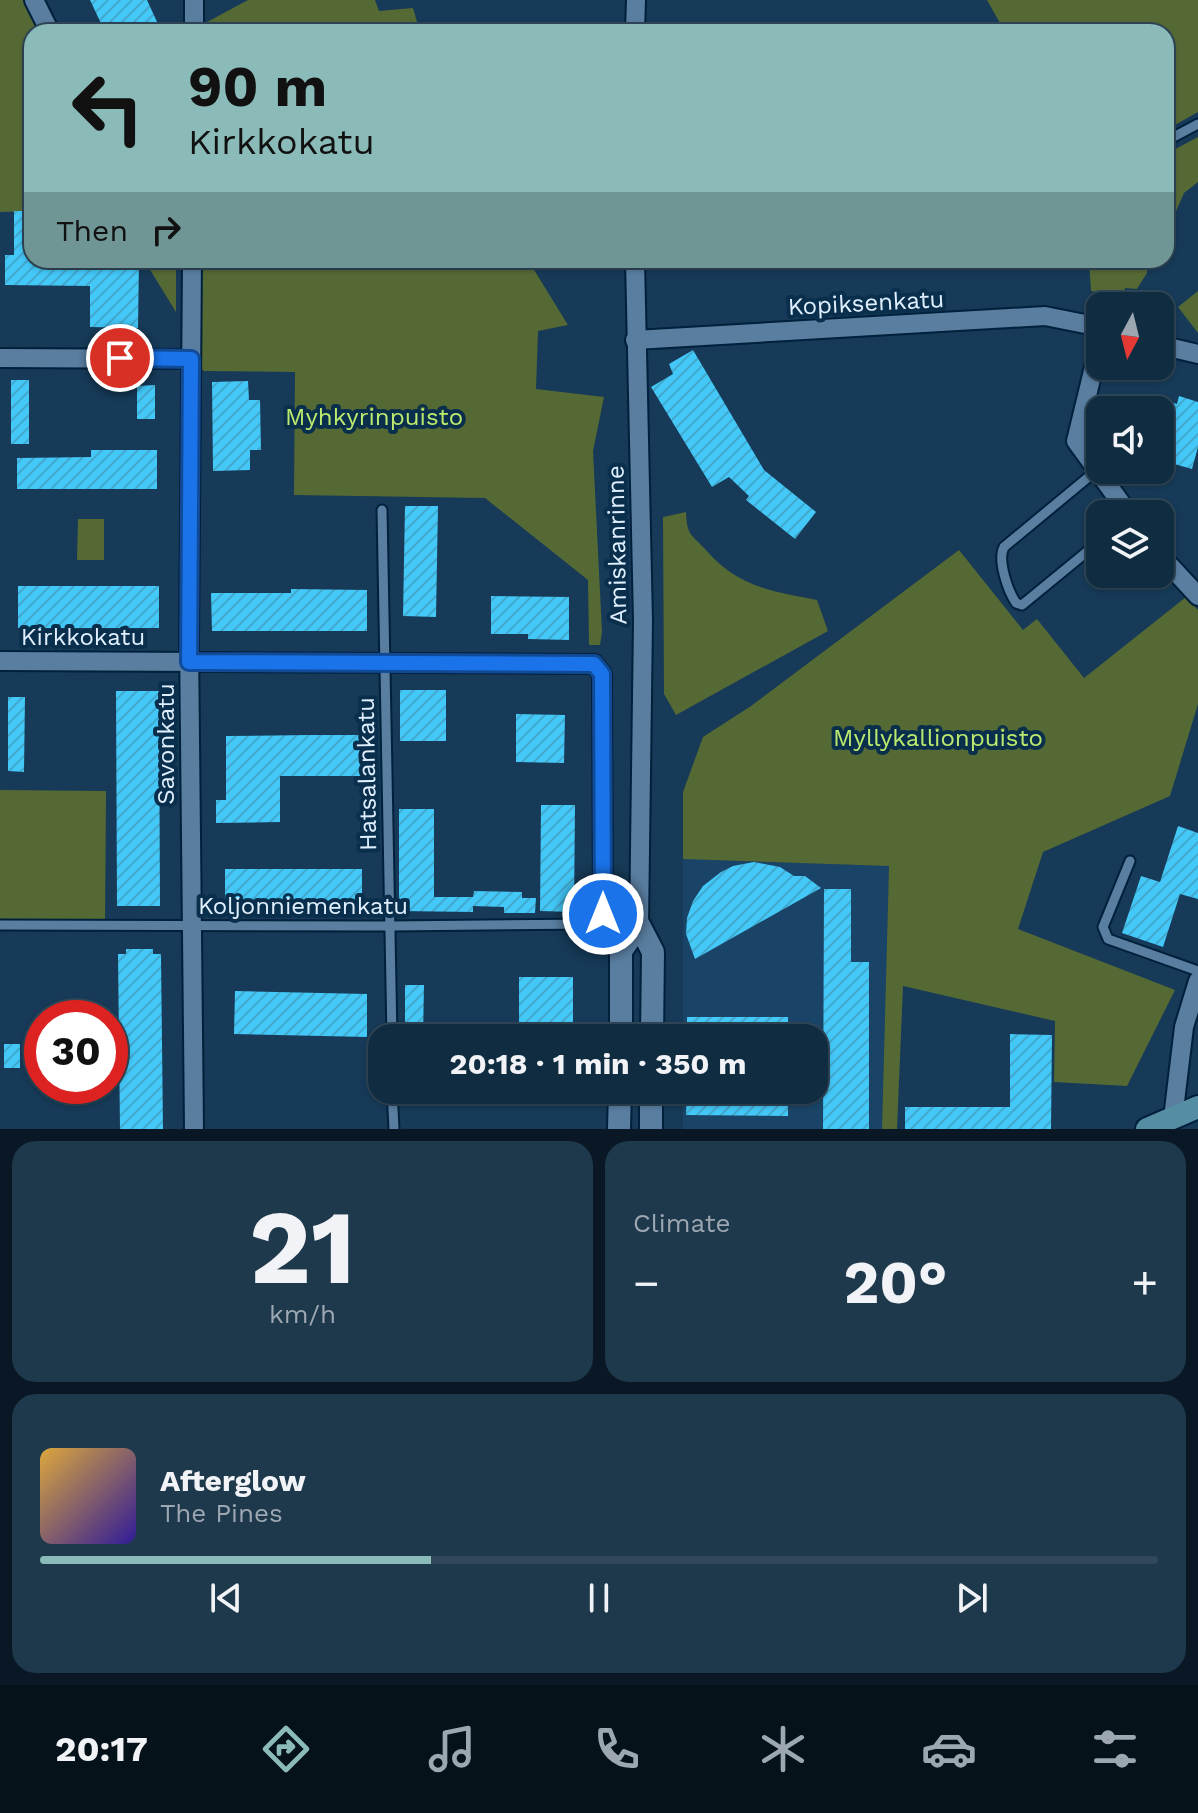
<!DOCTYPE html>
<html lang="en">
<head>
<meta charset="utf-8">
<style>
  :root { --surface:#102c41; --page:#1e384c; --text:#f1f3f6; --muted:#9ca7b1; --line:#30485a; --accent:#8bbbb9 }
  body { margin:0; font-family:"Work Sans",sans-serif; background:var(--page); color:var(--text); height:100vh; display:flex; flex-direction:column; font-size:30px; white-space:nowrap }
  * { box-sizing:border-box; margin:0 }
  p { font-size:26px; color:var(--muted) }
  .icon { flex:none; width:44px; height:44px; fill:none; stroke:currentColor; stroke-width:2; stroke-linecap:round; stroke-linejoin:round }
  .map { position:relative; height:1129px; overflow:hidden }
  .details { display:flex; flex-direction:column; gap:12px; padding:12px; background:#091824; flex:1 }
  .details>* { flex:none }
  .hud { position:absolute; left:24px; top:24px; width:1150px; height:244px; border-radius:24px; box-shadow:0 2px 6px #0004,0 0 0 2px var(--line); background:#8bbbb9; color:#111; overflow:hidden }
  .needle { width:52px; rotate:187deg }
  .buttons { position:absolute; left:1086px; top:292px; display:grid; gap:16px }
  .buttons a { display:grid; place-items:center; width:88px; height:88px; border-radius:16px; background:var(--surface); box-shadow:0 2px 6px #0004,0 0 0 2px var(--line); font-size:40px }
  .speed { position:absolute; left:24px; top:1000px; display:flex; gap:16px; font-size:40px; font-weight:700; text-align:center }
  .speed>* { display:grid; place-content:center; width:104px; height:104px; border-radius:50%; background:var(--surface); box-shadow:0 2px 6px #0004,0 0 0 2px var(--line); line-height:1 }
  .speed .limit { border:12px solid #d22; background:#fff; color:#111 }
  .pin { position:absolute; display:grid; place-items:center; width:68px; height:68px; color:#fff; margin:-34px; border:4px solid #fff; border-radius:50%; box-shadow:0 2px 8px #0007 }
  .me { position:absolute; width:88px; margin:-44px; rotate:0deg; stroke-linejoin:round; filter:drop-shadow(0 0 6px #0008) }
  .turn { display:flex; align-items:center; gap:28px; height:168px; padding:0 32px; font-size:36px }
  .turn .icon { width:104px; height:104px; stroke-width:2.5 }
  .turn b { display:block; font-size:56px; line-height:68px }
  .then { display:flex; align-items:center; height:76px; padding:0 32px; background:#0003; gap:16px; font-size:30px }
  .big { font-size:60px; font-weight:700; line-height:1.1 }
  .details .card { flex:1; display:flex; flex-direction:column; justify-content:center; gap:12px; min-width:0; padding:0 28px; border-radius:24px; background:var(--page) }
  .details .dial { align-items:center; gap:0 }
  .dial b { font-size:104px; line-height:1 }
  .song { display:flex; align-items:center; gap:24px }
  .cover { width:96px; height:96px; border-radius:12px; background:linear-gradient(135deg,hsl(40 70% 55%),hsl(250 70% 35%)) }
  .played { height:8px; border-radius:4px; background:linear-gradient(90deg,var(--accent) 35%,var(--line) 35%) }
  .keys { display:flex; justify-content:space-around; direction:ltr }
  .heat { display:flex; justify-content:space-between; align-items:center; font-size:44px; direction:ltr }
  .details .tiles { flex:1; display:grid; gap:12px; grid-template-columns:1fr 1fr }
  .card:last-child { grid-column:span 2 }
  .trip { position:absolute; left:368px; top:1024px; width:460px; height:80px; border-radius:24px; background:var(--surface); box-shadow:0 2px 6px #0004,0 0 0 2px var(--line); font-weight:700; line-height:80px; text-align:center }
  .dock { display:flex; height:128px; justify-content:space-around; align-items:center; background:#06121a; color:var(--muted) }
  .dock .icon { width:56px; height:56px }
  .dock .selected { color:var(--accent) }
  .dock b { font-size:36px; color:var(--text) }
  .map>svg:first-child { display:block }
</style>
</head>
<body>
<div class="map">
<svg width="1198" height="1129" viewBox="0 0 1198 1129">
  <defs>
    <pattern id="building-hatch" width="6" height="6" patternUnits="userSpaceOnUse" patternTransform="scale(2)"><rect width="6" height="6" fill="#43c8f8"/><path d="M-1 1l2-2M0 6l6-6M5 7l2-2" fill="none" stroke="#43a8cd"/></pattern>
  </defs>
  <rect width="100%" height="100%" fill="#163a57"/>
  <path fill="#1a4467" d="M 683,859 L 889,866 L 882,1129 L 683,1129 L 683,1090 L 814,1090 L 814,1038 L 683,1038 Z"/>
  <g fill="#556935">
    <path d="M 0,0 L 25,0 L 42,32 L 32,32 L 32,211 L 0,212 Z"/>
    <path d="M 248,0 L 375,0 L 379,11 L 413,8 L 420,32 L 194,32 L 194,29 Z"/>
    <path d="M 987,0 L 1198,0 L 1198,112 L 1166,130 L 1166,32 L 1005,32 Z"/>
    <path d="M 1198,137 L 1198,182 L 1184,193 L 1166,234 L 1166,154 Z"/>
    <path d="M 144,260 L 176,260 L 176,312 Z"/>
    <path d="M 192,260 L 528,260 L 568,325 L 538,331 L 536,389 L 604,397 L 593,451 L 602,632 L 600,645 L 589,645 L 588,580 L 485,498 L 294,495 L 295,372 L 204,371 L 191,359 Z"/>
    <path d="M 1089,260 L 1148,260 L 1147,273 L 1137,289 L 1125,288 L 1124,296 L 1091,291 Z"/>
    <path d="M 1198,291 L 1198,333 L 1178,307 Z"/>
    <path d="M 686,512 C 687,535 690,533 705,549 C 738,587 770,591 817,600 L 828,631 L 676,715 L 664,694 L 663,517 Z"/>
    <path d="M 78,519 L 104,519 L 104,560 L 77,560 Z"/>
    <path d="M 959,550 L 1023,630 L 1037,619 L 1084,678 L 1186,597 L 1198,610 L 1198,704 L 1170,796 L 1043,852 L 1018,929 L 1175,990 L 1127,1086 L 1054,1082 L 1055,1021 L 903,986 L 897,1129 L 882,1129 L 889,866 L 683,859 L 683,792 L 703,737 L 751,706 Z"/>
    <path d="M 0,790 L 106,791 L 105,926 L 0,925 Z"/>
  </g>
  <g fill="url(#building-hatch)">
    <path d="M 90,0 L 147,0 L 158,24 L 140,32 L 105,32 Z"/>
    <path d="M 14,211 L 32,211 L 32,260 L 139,260 L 138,328 L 90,327 L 90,286 L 5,285 L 5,255 L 14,255 Z"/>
    <path d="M 693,350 L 764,470 L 816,512 L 795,539 L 746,500 L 749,496 L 729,477 L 712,487 L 651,387 L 673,374 L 669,364 Z"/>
    <rect x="11" y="380" width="18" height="64"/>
    <path d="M 248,381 L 249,400 L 260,400 L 261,450 L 250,450 L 250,470 L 213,471 L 212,382 Z"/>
    <path d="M 155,385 L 155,419 L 137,419 L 137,386 Z"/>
    <path d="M 1179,396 L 1198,402 L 1198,447 L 1192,469 L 1160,460 L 1160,399 L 1177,404 Z"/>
    <path d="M 91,450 L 157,450 L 157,489 L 17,489 L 17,458 L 91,457 Z"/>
    <path d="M 405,506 L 438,506 L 436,617 L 403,616 Z"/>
    <rect x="18" y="586" width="141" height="42"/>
    <path d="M 291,589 L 367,590 L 367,631 L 212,631 L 211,593 L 291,593 Z"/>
    <path d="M 491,596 L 569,597 L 569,640 L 528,639 L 528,634 L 491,634 Z"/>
    <rect x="400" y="690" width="46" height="51"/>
    <path d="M 116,691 L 159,691 L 160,906 L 117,906 Z"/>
    <path d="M 8,697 L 25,697 L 24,772 L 8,771 Z"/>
    <path d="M 516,714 L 565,715 L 564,763 L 516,762 Z"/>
    <path d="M 309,735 L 363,735 L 363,776 L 280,776 L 280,822 L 216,823 L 216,800 L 226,800 L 226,736 Z"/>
    <path d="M 541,805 L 575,805 L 574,912 L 540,911 Z"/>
    <path d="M 399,809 L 434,809 L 434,897 L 473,897 L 474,891 L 522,892 L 522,898 L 536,898 L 535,913 L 504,913 L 504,907 L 473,906 L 473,912 L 399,911 Z"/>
    <path d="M 1178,826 L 1198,833 L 1198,899 L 1180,894 L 1163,947 L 1122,933 L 1141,876 L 1160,882 Z"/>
    <path d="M 754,862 L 780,867 L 794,876 L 805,876 L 821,888 L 695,959 L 686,934 L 687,918 L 693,901 L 703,886 L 721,872 L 733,866 Z"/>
    <rect x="225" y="869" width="137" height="39"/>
    <path d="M 824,889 L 851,889 L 851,962 L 869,962 L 869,1129 L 823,1129 Z"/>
    <path d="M 126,949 L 153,949 L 153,954 L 161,954 L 163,1129 L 120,1129 L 118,954 L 126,954 Z"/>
    <path d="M 519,977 L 573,977 L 573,1029 L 519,1028 Z"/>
    <path d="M 405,985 L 424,985 L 423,1038 L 405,1038 Z"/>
    <path d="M 235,991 L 367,994 L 367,1037 L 234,1034 Z"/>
    <rect x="687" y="1017" width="101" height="21"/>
    <path d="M 1010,1034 L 1052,1035 L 1051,1129 L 905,1129 L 905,1107 L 1010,1107 Z"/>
    <rect x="4" y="1044" width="16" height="24"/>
    <path d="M 687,1090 L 788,1090 L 788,1116 L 686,1115 Z"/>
  </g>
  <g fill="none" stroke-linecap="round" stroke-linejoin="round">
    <defs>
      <g id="service">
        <path d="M 1166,141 L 1198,124"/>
        <path d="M 1097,470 L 1004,547 C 997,560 1008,591 1016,603 L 1022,605 L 1100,541"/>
        <path d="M 382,510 L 392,1038"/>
        <path d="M 1130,861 L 1103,927 L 1108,939 L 1198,971"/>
        <path d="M 0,925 L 390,926 L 591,924 L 603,914"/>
        <path d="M 392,1090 L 394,1129"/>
      </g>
      <g id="minor">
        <path d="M 34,0 L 50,32"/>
        <path d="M 194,0 L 194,32"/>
        <path d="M 635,32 L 636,0"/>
        <path d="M 192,260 L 189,642 L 194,1129"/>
        <path d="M 635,340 L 1045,316 L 1100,327"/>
        <path d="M 1100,342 L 1076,441 L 1129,514"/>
        <path d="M 1160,345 L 1198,354"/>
        <path d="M 0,358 L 191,359"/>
        <path d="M 1160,555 L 1198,596"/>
        <path d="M 0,661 L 594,664 L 602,674 L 603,914 L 612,919 L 639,925 L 643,621 L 635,260"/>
        <path d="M 1173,1118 L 1184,1027 L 1198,981"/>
      </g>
      <g id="tertiary">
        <path d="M 621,1038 L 621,951 L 639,925 L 653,952 L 652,1038"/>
        <path d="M 619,1129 L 620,1090"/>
        <path d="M 651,1129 L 651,1090"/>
      </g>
      <path id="secondary" d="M 1147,1129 L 1198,1107"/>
    </defs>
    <use href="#service" stroke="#00203c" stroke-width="13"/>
    <use href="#minor" stroke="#00203c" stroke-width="22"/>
    <use href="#tertiary" stroke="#00203c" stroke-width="26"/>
    <use href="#secondary" stroke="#00203c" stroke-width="26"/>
    <use href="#service" stroke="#597ea0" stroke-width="9"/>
    <use href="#minor" stroke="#597ea0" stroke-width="18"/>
    <use href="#tertiary" stroke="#597ea0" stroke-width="22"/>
    <use href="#secondary" stroke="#558da2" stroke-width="22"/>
  </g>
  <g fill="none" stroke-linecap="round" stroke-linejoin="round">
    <defs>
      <path id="route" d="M 120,358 L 191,359 L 189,662 L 594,664 L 602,674 L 603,914"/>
    </defs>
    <use href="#route" stroke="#114b97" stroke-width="20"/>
    <use href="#route" stroke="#1a73e8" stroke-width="14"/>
  </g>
  <g text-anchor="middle" stroke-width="8" stroke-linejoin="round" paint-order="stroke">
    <g font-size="24" fill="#dfeffe" stroke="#0a2f4c">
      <text transform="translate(866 303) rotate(-3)" y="8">Kopiksenkatu</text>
      <text transform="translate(617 545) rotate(-91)" y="8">Amiskanrinne</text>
      <text x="83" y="645">Kirkkokatu</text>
      <text transform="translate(166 744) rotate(-90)" y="8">Savonkatu</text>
      <text transform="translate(367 774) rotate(-91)" y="8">Hatsalankatu</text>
      <text x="303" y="914">Koljonniemenkatu</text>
    </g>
    <g font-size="24" fill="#bcea6e" stroke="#0a2f4c">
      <text x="374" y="425">Myhkyrinpuisto</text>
      <text x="938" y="746">Myllykallionpuisto</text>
    </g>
  </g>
</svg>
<div class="buttons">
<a><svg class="needle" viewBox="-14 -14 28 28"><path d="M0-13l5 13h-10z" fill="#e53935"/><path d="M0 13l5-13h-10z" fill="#9ca7b1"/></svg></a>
<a><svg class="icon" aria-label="sound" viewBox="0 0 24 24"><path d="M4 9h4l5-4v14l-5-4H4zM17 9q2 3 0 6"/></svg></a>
<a><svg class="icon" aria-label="layers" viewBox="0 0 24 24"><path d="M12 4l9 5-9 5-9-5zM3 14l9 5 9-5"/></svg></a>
</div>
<div class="speed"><div class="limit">30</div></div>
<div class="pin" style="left:120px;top:358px;background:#d93025"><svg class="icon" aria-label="arrive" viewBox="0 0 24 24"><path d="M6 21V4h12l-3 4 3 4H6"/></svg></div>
<svg class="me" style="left:603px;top:914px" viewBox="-20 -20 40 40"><circle r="17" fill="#1a73e8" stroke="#fff" stroke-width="3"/><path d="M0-11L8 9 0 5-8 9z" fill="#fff"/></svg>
<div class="trip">20:18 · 1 min · 350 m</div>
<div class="hud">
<div class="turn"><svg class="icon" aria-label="left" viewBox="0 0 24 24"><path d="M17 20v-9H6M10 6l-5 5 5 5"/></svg><div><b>90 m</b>Kirkkokatu</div></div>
<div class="then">Then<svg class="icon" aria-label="right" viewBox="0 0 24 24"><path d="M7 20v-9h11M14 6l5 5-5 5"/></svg></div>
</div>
</div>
<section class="details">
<div class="tiles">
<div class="card dial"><b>21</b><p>km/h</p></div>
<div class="card"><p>Climate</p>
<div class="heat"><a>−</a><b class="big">20°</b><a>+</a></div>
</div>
<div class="card">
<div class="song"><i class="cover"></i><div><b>Afterglow</b><p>The Pines</p></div></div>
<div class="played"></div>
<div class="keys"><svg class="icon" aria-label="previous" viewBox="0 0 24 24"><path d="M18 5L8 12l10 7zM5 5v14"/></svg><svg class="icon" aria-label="pause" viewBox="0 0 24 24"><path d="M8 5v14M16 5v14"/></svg><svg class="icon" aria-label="next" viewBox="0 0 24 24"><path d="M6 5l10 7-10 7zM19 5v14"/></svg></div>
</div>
</div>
</section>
<nav class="dock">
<b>20:17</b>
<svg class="icon selected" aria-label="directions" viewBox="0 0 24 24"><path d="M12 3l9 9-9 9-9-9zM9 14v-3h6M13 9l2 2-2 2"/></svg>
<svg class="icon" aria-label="music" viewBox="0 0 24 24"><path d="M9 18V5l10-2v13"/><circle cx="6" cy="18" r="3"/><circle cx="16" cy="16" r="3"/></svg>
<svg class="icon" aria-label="phone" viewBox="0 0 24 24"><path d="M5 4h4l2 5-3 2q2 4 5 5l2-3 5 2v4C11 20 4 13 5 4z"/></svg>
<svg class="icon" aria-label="climate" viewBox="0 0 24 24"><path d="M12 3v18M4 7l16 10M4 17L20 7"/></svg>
<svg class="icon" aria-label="car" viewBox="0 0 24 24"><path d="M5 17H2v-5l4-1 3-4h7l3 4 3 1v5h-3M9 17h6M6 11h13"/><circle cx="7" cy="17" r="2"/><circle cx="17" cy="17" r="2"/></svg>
<svg class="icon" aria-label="filters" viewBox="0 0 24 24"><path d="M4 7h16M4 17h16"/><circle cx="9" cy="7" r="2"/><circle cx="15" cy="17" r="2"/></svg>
</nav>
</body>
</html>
